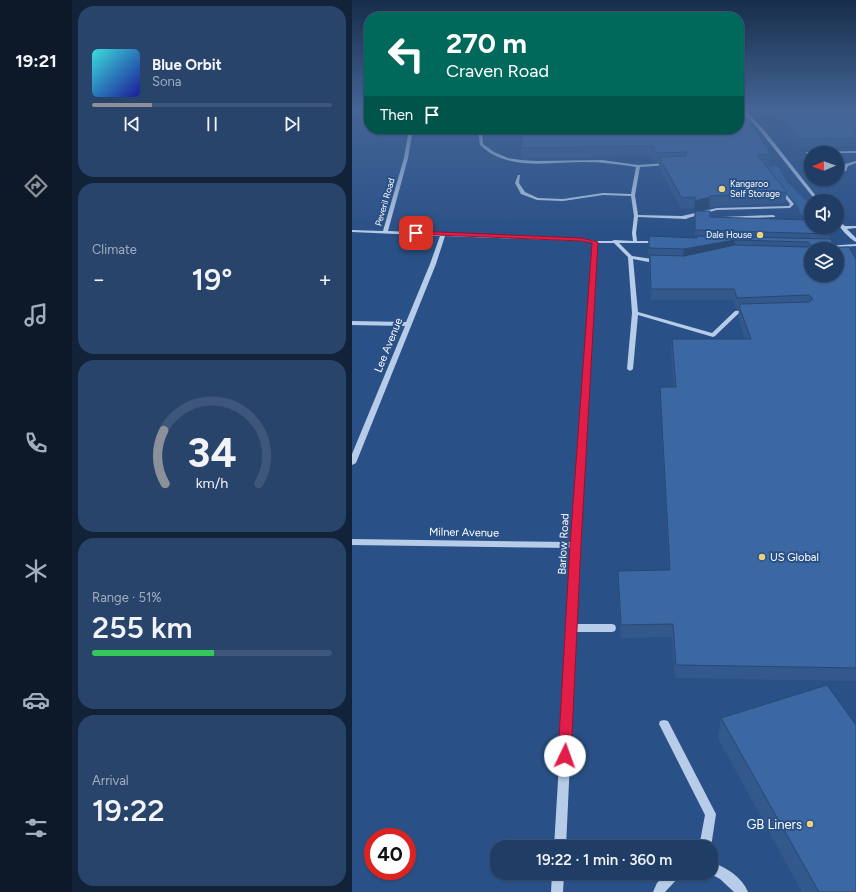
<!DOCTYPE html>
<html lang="en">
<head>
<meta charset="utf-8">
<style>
  :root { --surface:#203d65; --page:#28446b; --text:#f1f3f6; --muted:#a2aebf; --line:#3d5679; --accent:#8c9099 }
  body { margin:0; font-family:Figtree,sans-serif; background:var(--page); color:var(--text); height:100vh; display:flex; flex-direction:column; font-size:15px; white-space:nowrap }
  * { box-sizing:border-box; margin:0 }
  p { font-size:13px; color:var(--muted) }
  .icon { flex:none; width:22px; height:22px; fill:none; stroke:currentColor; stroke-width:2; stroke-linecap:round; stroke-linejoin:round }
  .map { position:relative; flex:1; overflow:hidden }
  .sheet { display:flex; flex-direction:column; gap:6px; padding:6px; background:#122238; width:280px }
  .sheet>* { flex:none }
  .banner { position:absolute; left:12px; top:12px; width:380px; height:122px; border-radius:16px; box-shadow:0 1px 3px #0004,0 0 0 1px var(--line); background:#00695c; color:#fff; overflow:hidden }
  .needle { width:26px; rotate:268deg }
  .tools { position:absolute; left:452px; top:146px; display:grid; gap:8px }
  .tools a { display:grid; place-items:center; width:40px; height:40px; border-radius:50%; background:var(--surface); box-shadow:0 1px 3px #0004,0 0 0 1px var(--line); font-size:20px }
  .speed { position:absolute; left:12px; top:828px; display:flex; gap:8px; font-size:20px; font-weight:700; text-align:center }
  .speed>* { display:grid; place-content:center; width:52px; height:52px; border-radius:50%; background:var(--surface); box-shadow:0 1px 3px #0004,0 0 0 1px var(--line); line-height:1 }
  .speed .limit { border:6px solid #d22; background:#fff; color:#111 }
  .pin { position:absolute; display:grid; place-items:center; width:34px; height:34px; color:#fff; margin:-17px; border-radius:8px; box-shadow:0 2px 6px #0006 }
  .me { position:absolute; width:44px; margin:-22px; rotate:3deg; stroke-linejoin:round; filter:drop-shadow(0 0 3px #0008) }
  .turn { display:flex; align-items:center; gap:14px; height:84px; padding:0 16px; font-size:18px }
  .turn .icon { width:52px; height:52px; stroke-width:2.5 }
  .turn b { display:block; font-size:28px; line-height:34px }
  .then { display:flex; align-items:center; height:38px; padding:0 16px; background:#0003; gap:8px; font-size:15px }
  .big { font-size:30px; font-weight:600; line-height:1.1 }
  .sheet .card { flex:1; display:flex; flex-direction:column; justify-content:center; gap:6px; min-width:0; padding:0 14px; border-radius:16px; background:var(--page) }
  .sheet .dial { align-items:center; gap:0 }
  .dial svg { height:104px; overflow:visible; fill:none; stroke:var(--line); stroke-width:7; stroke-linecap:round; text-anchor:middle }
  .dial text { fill:var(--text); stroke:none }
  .song { display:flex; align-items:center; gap:12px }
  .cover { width:48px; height:48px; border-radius:6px; background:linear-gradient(135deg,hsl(180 70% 55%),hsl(240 70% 35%)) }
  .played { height:4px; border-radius:2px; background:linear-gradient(90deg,var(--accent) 25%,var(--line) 25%) }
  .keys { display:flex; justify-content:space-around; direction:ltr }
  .heat { display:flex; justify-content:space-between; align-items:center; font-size:22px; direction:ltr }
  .charge { height:6px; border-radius:3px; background:linear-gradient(90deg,#34c759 51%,var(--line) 0) }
  .trip { position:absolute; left:138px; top:840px; width:228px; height:40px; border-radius:16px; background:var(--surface); box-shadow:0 1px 3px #0004,0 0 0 1px var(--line); font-weight:600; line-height:40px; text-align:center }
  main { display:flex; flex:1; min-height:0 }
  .tab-bar { display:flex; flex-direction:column; width:72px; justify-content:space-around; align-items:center; background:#0d1828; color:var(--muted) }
  .tab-bar .icon { width:28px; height:28px }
  .tab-bar .on { color:var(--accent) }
  .tab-bar b { font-size:18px; color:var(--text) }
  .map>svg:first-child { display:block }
</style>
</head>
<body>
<main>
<nav class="tab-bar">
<b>19:21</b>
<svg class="icon on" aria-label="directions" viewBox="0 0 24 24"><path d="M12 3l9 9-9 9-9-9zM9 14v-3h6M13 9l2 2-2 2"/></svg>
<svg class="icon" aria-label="music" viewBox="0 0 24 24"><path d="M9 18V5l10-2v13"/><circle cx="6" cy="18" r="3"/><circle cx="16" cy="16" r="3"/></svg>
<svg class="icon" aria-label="phone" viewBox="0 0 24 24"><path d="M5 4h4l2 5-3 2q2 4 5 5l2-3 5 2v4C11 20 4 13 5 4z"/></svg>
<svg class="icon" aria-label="climate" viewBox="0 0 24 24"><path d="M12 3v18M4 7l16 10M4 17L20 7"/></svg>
<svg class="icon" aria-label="car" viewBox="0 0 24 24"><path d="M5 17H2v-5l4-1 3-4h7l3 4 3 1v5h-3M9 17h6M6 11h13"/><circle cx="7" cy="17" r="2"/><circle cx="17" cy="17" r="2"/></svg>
<svg class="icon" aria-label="filters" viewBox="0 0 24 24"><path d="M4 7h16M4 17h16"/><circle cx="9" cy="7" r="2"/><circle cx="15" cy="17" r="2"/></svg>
</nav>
<section class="sheet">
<div class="card">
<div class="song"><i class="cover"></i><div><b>Blue Orbit</b><p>Sona</p></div></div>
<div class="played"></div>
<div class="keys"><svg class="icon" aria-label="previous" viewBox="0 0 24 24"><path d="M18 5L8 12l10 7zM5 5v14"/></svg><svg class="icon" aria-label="pause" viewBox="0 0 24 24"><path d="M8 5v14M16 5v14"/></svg><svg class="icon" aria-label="next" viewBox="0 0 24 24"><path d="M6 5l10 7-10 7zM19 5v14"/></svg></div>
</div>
<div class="card"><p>Climate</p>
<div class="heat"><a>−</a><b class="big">19°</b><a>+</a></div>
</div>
<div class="card dial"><svg viewBox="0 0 100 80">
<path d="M14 69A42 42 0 1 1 86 69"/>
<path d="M14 69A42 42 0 0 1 13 28" stroke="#8c9099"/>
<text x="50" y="56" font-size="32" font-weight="700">34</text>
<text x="50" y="72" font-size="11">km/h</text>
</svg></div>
<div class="card"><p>Range · 51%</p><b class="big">255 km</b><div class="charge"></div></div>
<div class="card"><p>Arrival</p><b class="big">19:22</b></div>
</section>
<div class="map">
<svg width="504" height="892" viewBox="0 0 504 892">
  <rect width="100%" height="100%" fill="#2a5187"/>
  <path fill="#35629e" d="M 423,166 L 427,167 L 434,181 L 459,206 L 459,222 L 448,213 L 445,205 L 419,174 L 389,169 Z"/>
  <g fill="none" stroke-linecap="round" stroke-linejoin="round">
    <g fill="#b7cce8" fill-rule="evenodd">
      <path d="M 388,109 L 392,109 L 412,130 L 468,201 L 464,201 L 409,132 Z"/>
      <path d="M 57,129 L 61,129 L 56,158 L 36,231 L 229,239 L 243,241 L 260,241 L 262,240 L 281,241 L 280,233 L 282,216 L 279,196 L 251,195 L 211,201 L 185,200 L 169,194 L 163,183 L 166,175 L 168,175 L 167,183 L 173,192 L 186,198 L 211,199 L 251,193 L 279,194 L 284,167 C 266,164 249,162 232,162 C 202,162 168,169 140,154 C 136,152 132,148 128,145 L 126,129 L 130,129 L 131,144 L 142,152 L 156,158 L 169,160 L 184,161 L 250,160 L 286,165 L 316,163 L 316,165 L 315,165 L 288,167 L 283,195 L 286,215 L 330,216 L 365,208 L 437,206 L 438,204 L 426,189 L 428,188 L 429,188 L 442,204 L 438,208 L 365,210 L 336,218 L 334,219 L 286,217 L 284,233 L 285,241 L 305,241 L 307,242 L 307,243 L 267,243 L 280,256 L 307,260 L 310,262 L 307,264 L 281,259 L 286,312 L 360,333 L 383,311 L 395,310 L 398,312 L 395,314 L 386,314 L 363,336 L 361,337 L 286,315 L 281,369 L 278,371 L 275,369 L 280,313 L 276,257 L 262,243 L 245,243 L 224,624 L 260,624 L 263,625 L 264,628 L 263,631 L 260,632 L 224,632 L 214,847 L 202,847 L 220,548 L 0,545 L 0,539 L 220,542 L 241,243 L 229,241 L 93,236 L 84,264 L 4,463 L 0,465 L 0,454 L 53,326 L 0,325 L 0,321 L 54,322 L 78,264 L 88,236 L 0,232 L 0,230 L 31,231 L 52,158 Z"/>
      <path d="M 504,151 L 504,153 L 459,153 L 459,154 L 453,153 L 455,152 Z"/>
      <path d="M 504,161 L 504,163 L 496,166 L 494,171 L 492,171 L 493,164 Z"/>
      <path d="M 421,215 L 423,216 L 423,217 L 370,219 L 368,218 L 370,217 Z"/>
      <path d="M 485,220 L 493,226 L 504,226 L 504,228 L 495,229 L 504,238 L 504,242 C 498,239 485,226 485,220 Z"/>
      <path d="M 504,244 L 504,246 L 474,248 L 472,247 L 474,246 Z"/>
      <path d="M 312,720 L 316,721 L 364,814 L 359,847 L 347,847 L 353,815 L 307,724 L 308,721 Z"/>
      <path d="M 359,862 C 374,867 390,877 396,892 L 382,892 L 368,879 L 357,873 L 359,873 Z"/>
      <path d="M 200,873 L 212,873 L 211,892 L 199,892 Z"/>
      <path d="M 315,873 L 329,873 L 327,877 L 313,892 L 301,892 L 305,883 Z"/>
    </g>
  </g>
  <g fill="#33598c">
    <path d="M 415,109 L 497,109 L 504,115 L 504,145 L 446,147 Z"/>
    <path d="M 131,129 L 387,129 L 419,154 L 417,165 L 413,165 L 435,192 L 433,203 L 357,207 L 357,208 L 347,211 L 358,217 L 478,234 L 477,239 L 482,247 L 504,259 L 504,681 L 323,678 L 320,637 L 269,638 L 266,584 L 266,571 L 317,571 L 308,399 L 308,387 L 322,387 L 319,350 L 320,339 L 393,339 L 386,317 L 387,309 L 384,309 L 381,300 L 299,300 L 297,265 L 297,258 L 296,246 L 297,236 L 343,238 L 342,221 L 343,212 L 342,212 L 342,208 L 329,209 L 307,168 L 307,163 L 304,163 L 300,156 L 170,158 L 169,148 L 171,134 L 132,135 Z"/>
    <path d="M 369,718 L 504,892 L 450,892 L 366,738 Z"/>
  </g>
  <g fill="#294872">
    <path d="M 358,197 L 357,208 L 342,212 L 343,201 Z"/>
    <path d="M 383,240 L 382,250 L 331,260 L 332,249 Z"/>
  </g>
  <g fill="#3b67a3" stroke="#294872" fill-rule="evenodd">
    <path d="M 422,109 L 497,109 L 504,115 L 504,138 L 448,139 Z"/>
    <path d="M 387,120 L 397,120 L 419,154 L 405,155 L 435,192 L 358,196 L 358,197 L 343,201 L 343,197 L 330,198 L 307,157 L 334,156 L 335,152 L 304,153 L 301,146 L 169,148 L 172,129 L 387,129 Z"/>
    <path d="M 343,211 L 358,211 L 358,217 L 459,220 L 459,227 L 475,227 L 478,234 L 343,230 Z"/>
    <path d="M 297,236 L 345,238 L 344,236 L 479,239 L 482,247 L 497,247 L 504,259 L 504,668 L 324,665 L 321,624 L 269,625 L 266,571 L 318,570 L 308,387 L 324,387 L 320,339 L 399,339 L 387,306 L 389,304 L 457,302 L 461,299 L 457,295 L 385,298 L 382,289 L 299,289 L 298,255 L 332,256 L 383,245 L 456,247 L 459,245 L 456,242 L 383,240 L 332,249 L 297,248 ZM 459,249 L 485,249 L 485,275 L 459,275 Z"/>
    <path d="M 475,685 L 504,725 L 504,892 L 467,892 L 369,718 Z"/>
  </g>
  <linearGradient id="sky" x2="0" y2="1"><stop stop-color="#172d4a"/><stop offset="0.47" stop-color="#446596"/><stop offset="1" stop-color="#446596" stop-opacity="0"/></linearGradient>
  <rect width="504" height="234" fill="url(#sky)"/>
  <path fill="#e11d48" stroke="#92132f" d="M 64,231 L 229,238 L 246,242 L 229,545 L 219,756 L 217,760 L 213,762 L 208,760 L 206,756 L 218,545 L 240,243 L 229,241 L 62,234 L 61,233 Z"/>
  <g fill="#eed17f" stroke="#2a5187" stroke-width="1.5">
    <circle cx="370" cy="189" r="4"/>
    <circle cx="408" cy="235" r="4"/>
    <circle cx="410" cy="557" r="4"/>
    <circle cx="458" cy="824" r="4"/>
  </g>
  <g text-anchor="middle" stroke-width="4" stroke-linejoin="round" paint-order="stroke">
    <g font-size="9" fill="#fff" stroke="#2a5187" text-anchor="start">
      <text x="378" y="187">Kangaroo<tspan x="378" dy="10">Self Storage</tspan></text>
      <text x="400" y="238" text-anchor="end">Dale House</text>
    </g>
    <g font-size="9" fill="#fff" stroke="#2a5187">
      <text transform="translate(33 202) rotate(-74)" y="3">Peveril Road</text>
    </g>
    <g font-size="11" fill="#fff" stroke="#2a5187">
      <text transform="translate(36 345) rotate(-68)" y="4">Lee Avenue</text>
      <text transform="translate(112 532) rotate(1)" y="4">Milner Avenue</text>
      <text transform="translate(211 544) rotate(-87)" y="4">Barlow Road</text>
    </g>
    <g font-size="11" fill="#fff" stroke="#2a5187" text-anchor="start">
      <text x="418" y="561">US Global</text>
    </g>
    <g font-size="13" fill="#fff" stroke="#2a5187" text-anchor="end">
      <text x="450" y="829">GB Liners</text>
    </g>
  </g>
</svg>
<div class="tools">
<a><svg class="needle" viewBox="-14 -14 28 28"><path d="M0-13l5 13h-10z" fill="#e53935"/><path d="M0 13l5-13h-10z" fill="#a2aebf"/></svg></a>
<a><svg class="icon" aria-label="sound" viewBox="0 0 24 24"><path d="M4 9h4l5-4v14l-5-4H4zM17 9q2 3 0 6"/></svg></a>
<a><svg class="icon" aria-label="layers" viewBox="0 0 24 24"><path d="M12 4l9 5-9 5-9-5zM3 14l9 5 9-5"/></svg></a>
</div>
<div class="speed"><div class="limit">40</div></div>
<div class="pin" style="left:64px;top:233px;background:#d93025"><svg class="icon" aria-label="arrive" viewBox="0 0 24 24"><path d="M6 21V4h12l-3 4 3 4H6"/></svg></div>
<svg class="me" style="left:213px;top:756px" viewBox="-20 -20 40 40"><circle r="19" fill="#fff"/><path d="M0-13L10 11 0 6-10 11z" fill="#e11d48"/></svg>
<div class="trip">19:22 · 1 min · 360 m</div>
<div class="banner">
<div class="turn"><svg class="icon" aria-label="left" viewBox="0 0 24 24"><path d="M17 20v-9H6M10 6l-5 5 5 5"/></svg><div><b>270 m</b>Craven Road</div></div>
<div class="then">Then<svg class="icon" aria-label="arrive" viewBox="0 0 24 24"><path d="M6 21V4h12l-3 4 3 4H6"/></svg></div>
</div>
</div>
</main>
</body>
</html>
